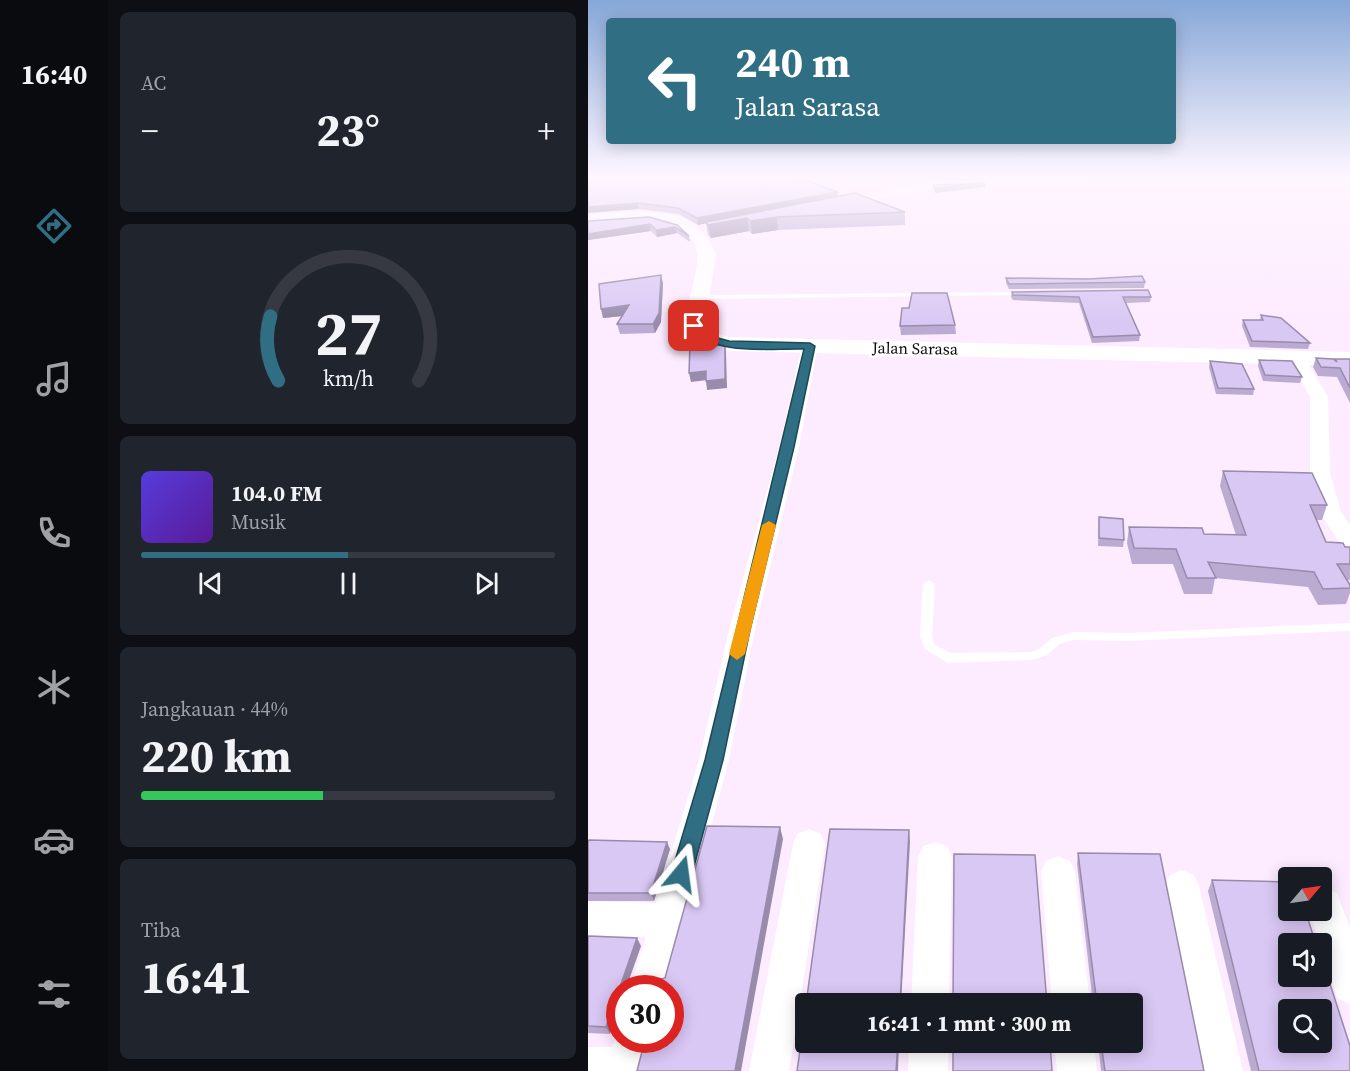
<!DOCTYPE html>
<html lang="id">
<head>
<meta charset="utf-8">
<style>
  :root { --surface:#171b24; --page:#20242c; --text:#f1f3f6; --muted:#9ea1a6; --line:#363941; --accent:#306e84 }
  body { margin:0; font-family:"Source Serif 4",serif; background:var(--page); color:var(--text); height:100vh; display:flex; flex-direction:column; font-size:22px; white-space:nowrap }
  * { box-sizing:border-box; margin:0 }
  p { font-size:20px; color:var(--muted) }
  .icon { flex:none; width:33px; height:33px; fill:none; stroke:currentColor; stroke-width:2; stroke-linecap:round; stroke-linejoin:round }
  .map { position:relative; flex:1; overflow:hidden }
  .sheet { display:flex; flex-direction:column; gap:12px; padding:12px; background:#0d0f14; width:480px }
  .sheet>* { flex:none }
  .hud { position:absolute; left:18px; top:18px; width:570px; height:126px; border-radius:6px; box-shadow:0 3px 15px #0003; background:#306e84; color:#fff; overflow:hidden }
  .needle { width:39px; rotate:61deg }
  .fabs { position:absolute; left:690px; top:867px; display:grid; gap:12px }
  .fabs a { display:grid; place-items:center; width:54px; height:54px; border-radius:6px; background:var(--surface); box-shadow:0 3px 15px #0003; font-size:30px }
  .speed { position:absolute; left:18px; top:975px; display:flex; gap:12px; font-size:30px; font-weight:700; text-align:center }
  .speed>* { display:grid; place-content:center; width:78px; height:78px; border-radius:50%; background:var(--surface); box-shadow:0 3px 15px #0003; line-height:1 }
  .speed .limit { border:9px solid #d22; background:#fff; color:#111 }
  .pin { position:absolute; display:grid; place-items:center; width:51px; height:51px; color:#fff; margin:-26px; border-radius:12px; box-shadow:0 3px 9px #0006 }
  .me { position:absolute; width:66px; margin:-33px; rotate:16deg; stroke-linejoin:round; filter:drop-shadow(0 0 4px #0008) }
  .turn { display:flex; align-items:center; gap:21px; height:126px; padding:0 30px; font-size:27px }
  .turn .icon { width:78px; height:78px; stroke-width:2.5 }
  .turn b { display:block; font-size:42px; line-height:51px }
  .big { font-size:45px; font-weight:700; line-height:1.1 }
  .sheet .tile { flex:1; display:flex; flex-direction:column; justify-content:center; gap:9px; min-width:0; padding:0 21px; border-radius:9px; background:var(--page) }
  .sheet .dial { align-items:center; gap:0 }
  .dial svg { height:156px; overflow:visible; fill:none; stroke:var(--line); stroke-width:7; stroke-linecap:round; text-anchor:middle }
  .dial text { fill:var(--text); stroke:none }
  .song { display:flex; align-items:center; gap:18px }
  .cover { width:72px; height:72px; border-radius:9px; background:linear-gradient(135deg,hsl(250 70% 55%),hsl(270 70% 35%)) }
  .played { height:6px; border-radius:3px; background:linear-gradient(90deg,var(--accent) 50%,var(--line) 50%) }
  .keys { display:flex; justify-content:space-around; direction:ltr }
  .heat { display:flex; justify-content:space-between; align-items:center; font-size:33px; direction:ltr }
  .charge { height:9px; border-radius:4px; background:linear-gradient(90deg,#34c759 44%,var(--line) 0) }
  .trip { position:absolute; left:207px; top:993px; width:348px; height:60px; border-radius:6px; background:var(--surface); box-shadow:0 3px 15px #0003; font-weight:700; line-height:60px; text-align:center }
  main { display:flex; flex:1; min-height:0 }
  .tab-bar { display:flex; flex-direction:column; width:108px; justify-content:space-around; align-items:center; background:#090b0e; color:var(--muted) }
  .tab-bar .icon { width:42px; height:42px }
  .tab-bar .on { color:var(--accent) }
  .tab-bar b { font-size:27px; color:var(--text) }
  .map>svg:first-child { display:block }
</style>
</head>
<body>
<main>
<nav class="tab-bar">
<b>16:40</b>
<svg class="icon on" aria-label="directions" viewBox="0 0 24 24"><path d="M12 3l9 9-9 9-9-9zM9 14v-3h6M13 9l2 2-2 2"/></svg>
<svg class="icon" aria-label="music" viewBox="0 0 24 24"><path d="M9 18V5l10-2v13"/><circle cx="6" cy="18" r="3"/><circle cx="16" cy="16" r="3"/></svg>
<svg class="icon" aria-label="phone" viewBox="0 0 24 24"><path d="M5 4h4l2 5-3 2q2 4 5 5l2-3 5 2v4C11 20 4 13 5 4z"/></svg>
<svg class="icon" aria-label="climate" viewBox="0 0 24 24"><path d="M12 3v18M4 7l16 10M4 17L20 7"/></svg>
<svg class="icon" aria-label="car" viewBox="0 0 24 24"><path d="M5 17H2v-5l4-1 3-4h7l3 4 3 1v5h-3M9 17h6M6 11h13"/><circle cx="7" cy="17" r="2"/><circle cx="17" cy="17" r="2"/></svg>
<svg class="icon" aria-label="filters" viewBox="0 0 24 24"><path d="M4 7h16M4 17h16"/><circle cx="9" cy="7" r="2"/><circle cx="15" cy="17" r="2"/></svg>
</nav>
<section class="sheet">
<div class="tile"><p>AC</p>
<div class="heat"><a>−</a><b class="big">23°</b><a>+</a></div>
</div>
<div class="tile dial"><svg viewBox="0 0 100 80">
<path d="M14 69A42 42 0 1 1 86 69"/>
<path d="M14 69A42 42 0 0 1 10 36" stroke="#306e84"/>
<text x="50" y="56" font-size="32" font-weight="700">27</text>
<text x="50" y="72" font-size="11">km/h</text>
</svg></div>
<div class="tile">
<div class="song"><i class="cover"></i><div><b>104.0 FM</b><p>Musik</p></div></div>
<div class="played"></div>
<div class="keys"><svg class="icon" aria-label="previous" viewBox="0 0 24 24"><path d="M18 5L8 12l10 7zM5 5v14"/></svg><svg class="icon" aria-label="pause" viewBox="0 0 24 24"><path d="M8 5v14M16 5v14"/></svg><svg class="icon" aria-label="next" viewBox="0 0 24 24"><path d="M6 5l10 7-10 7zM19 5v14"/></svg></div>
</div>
<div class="tile"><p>Jangkauan · 44%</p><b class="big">220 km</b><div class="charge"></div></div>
<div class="tile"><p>Tiba</p><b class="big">16:41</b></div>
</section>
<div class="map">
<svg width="762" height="1071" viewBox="0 0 762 1071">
  <rect width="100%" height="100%" fill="#fdebff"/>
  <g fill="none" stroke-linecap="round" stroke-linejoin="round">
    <g fill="#fff" fill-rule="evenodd">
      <path d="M 436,292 L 438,293 L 438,295 L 110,299 L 107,297 L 110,295 Z"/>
      <path d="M 341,580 L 347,584 L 344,636 L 346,644 L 362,653 L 443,652 L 451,649 L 464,638 L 485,632 L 541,633 L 762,623 L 762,631 L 541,641 L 485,640 L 472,644 L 459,655 L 444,660 L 360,663 L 337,649 L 332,636 L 335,584 Z"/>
    </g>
    <g fill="#fff" fill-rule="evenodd">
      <path d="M 496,175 L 519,175 L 494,181 L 357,186 L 249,207 L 243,204 L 249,201 L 357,180 Z"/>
      <path d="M 222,341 L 230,346 L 211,447 L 167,630 L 141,760 L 80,988 L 42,988 L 58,937 L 0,935 L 0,901 L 68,903 L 111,760 L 141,630 L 191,447 L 214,346 Z"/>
      <path d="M 708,352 L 714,353 L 740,397 L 742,473 L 753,512 L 762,525 L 762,548 L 754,546 L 731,512 L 722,473 L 722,397 L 700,357 Z"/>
      <path d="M 221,829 L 233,834 L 237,844 L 201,1071 L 161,1071 L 205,844 L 209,834 Z"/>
      <path d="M 347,842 L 359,846 L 364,857 L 361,1004 L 323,1004 L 330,857 L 335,846 Z"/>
      <path d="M 470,856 L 482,861 L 487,872 L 502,1004 L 464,1004 L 453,872 L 458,861 Z"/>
      <path d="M 594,870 L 606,875 L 611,886 L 655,1071 L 615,1071 L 577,886 L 582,875 Z"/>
      <path d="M 737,888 L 749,893 L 762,928 L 762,1004 L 749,998 L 721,910 L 734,910 L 734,890 Z"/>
      <path d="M 32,1027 L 32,1040 L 65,1040 L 57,1071 L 0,1071 L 0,1047 L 24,1047 Z"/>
      <path d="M 321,1042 L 361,1042 L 360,1071 L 320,1071 Z"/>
      <path d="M 466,1042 L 506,1042 L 509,1071 L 469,1071 Z"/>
    </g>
    <path fill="#fff" fill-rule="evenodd" d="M 51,211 L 91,216 L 105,223 L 120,238 L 128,254 L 117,325 L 124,332 L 142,337 L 762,352 L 762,366 L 141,351 L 108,342 L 95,326 C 98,312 112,263 109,252 C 98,208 32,222 0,225 L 0,215 Z"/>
  </g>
  <g fill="#bbabd2">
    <path d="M 0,175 L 249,192 L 250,196 L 317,212 L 317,225 L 190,230 L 164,234 L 161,231 L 123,238 L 120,235 L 118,223 L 110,225 L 91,214 L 51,209 Z"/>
    <path d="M 343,175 L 393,175 L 393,177 L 344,179 Z"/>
    <path d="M 0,221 L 89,225 L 101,236 L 102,242 L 89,233 L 69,237 L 63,231 L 0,240 Z"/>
    <path d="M 418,278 L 500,279 L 557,282 L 556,288 L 421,289 L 418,283 Z"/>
    <path d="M 75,283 L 73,322 L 67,333 L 32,334 L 29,324 L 35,316 L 15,318 Z"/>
    <path d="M 424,292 L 563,297 L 562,302 L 538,303 L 552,335 L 551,341 L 504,343 L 491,303 L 425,300 L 423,297 Z"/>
    <path d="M 673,315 L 722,343 L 720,349 L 662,347 L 654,326 L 655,320 L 672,320 Z"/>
    <path d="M 367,325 L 368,334 L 313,335 L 312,326 Z"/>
    <path d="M 728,358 L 746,360 L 747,359 L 762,359 L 762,403 L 749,377 L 730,376 L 725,367 Z"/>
    <path d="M 671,360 L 714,377 L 712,383 L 675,381 L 670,366 Z"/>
    <path d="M 622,361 L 666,389 L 665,395 L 628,394 L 621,367 Z"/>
    <path d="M 635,471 L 739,505 L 734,520 L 729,520 L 738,542 L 757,547 L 762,547 L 762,580 L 759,580 L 762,585 L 762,593 L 758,604 L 730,605 L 720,587 L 627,578 L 624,594 L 596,594 L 585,564 L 544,564 L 539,543 L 541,527 L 616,534 L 648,535 L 632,486 Z"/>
    <path d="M 511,517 L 536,540 L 535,547 L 510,546 Z"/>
    <path d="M 0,842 L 82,849 L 66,901 L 0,901 Z"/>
    <path d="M 490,853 L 616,1071 L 513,1071 L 510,1042 L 544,1042 L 544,1004 L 505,1004 L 489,864 Z"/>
    <path d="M 624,880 L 762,1071 L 663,1071 L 620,891 Z"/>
    <path d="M 0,936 L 53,946 L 38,988 L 32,988 L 22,1034 L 0,1033 Z"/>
  </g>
  <g fill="#988bab">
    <path d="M 397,183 L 397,187 L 347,193 L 346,188 Z"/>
    <path d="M 249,192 L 250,198 L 110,225 L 109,218 Z"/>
    <path d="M 50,203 L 51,209 L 0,213 L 0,207 Z"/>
    <path d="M 189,217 L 190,230 L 164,234 L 162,221 Z"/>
    <path d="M 159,218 L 161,231 L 123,238 L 120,225 Z"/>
    <path d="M 62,224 L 63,231 L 0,240 L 0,234 Z"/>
    <path d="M 87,227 L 89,233 L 69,237 L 68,230 Z"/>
    <path d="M 73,275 L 75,283 L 73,322 L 67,333 L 65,324 Z"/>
    <path d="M 41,305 L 44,315 L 15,318 L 13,309 Z"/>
    <path d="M 137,345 L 138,353 L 139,388 L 119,390 L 118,381 Z"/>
    <path d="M 118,371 L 119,380 L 103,382 L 101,373 Z"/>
    <path d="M 192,827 L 195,839 L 153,1071 L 147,1071 Z"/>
    <path d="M 321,830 L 322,842 L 313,1004 L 312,1004 Z"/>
    <path d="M 79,842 L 82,849 L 66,901 L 63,893 Z"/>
    <path d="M 49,938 L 53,946 L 38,988 L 32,988 Z"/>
    <path d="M 32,989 L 32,1007 L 22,1034 L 18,1027 Z"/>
    <path d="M 310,1042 L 311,1042 L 310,1071 L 308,1071 Z"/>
  </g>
  <g fill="#d9c7f4" stroke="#988bab" stroke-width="1.5" fill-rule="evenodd">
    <path d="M 0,175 L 206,175 L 249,192 L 109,218 L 90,208 L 50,203 L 0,207 Z"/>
    <path d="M 397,183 L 346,188 L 346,185 Z"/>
    <path d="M 267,193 L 317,212 L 189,217 L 162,221 L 159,218 L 120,225 L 118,222 Z"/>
    <path d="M 61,217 L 89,225 L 101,236 L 87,227 L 68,230 L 62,224 L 0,234 L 0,221 Z"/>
    <path d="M 73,275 L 71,313 L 65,324 L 29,324 L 41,305 L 13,309 L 11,284 Z"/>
    <path d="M 554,276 L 557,282 L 421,284 L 418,278 L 500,279 Z"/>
    <path d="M 560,290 L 563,297 L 535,297 L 552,335 L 505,337 L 491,297 L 425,295 L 424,292 Z"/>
    <path d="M 324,293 L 359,293 L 367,325 L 312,326 L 314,308 L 321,308 Z"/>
    <path d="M 673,315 L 693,318 L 722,343 L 664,341 L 655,320 L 675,320 Z"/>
    <path d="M 126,342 L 125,346 L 137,345 L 137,379 L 118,381 L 118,371 L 101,373 L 102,344 Z"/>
    <path d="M 728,358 L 745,359 L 749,362 L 747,359 L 762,359 L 762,388 L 752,368 L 733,367 Z"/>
    <path d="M 671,360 L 704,361 L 714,377 L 677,375 Z"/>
    <path d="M 622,361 L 654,364 L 666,389 L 630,388 Z"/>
    <path d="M 635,471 L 724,473 L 739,505 L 722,505 L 738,542 L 755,543 L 757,547 L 762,547 L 762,564 L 749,564 L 762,585 L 762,588 L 735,589 L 726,572 L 620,562 L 628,578 L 599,578 L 588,549 L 546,548 L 541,527 L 614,528 L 616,534 L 658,535 Z"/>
    <path d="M 511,517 L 535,519 L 536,540 L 511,538 Z"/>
    <path d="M 119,826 L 192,827 L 147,1071 L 49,1071 L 57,1040 L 82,1040 L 82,988 L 71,988 L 73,979 L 77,978 Z"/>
    <path d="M 242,829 L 321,830 L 312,1004 L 218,1004 Z"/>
    <path d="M 1,840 L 79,842 L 63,893 L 0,893 L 0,842 Z"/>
    <path d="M 490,853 L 572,854 L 616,1071 L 517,1071 L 513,1042 L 544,1042 L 544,1004 L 509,1004 Z"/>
    <path d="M 366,854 L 447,855 L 459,1004 L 365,1004 Z"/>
    <path d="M 624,880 L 700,882 L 700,910 L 717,910 L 728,944 L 700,944 L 700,976 L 734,976 L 734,959 L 762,1046 L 762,1071 L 671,1071 ZM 700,1010 L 734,1010 L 734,1042 L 700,1042 Z"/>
    <path d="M 0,936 L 49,938 L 18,1027 L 0,1026 Z"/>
    <path d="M 218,1009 L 218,1042 L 310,1042 L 308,1071 L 209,1071 Z"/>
    <path d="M 365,1042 L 462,1042 L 464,1071 L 365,1071 Z"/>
  </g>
  <linearGradient id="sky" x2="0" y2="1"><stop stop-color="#86a7d8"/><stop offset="0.54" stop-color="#fef6ff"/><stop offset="1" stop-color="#fef6ff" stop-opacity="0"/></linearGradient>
  <rect width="762" height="325" fill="url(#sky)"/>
  <path fill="#306e84" stroke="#1f4856" stroke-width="1.5" d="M 106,323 L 119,335 L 141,341 L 222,343 L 227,346 L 206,447 L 162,630 L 135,760 L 104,874 L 101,881 L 93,884 L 86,881 L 83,874 L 117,760 L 216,349 C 180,348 125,357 101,326 Z"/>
  <path fill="#f59e0b" d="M 181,521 L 188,525 L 157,654 L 149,660 L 141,654 L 174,525 Z"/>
  <g text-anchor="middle" stroke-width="6" stroke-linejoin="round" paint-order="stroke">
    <g font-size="16" fill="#120c12" stroke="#fff">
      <text transform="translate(327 348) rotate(1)" y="6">Jalan Sarasa</text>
    </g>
  </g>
</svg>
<div class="fabs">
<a><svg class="needle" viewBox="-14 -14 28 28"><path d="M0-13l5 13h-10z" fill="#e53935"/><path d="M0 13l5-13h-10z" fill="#9ea1a6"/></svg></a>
<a><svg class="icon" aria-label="sound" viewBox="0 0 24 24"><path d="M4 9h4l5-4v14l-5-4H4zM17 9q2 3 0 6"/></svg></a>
<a><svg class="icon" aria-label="search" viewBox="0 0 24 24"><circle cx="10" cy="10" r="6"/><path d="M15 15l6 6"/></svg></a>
</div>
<div class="speed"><div class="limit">30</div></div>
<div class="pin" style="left:106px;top:326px;background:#d93025"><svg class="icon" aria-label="arrive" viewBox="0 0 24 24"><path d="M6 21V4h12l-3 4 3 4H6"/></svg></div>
<svg class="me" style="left:93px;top:874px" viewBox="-20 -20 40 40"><path d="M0-17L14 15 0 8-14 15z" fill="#306e84" stroke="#fff" stroke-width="4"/></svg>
<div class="trip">16:41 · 1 mnt · 300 m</div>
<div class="hud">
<div class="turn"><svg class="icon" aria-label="left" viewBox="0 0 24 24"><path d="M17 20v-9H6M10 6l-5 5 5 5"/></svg><div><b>240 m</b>Jalan Sarasa</div></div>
</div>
</div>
</main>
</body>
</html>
